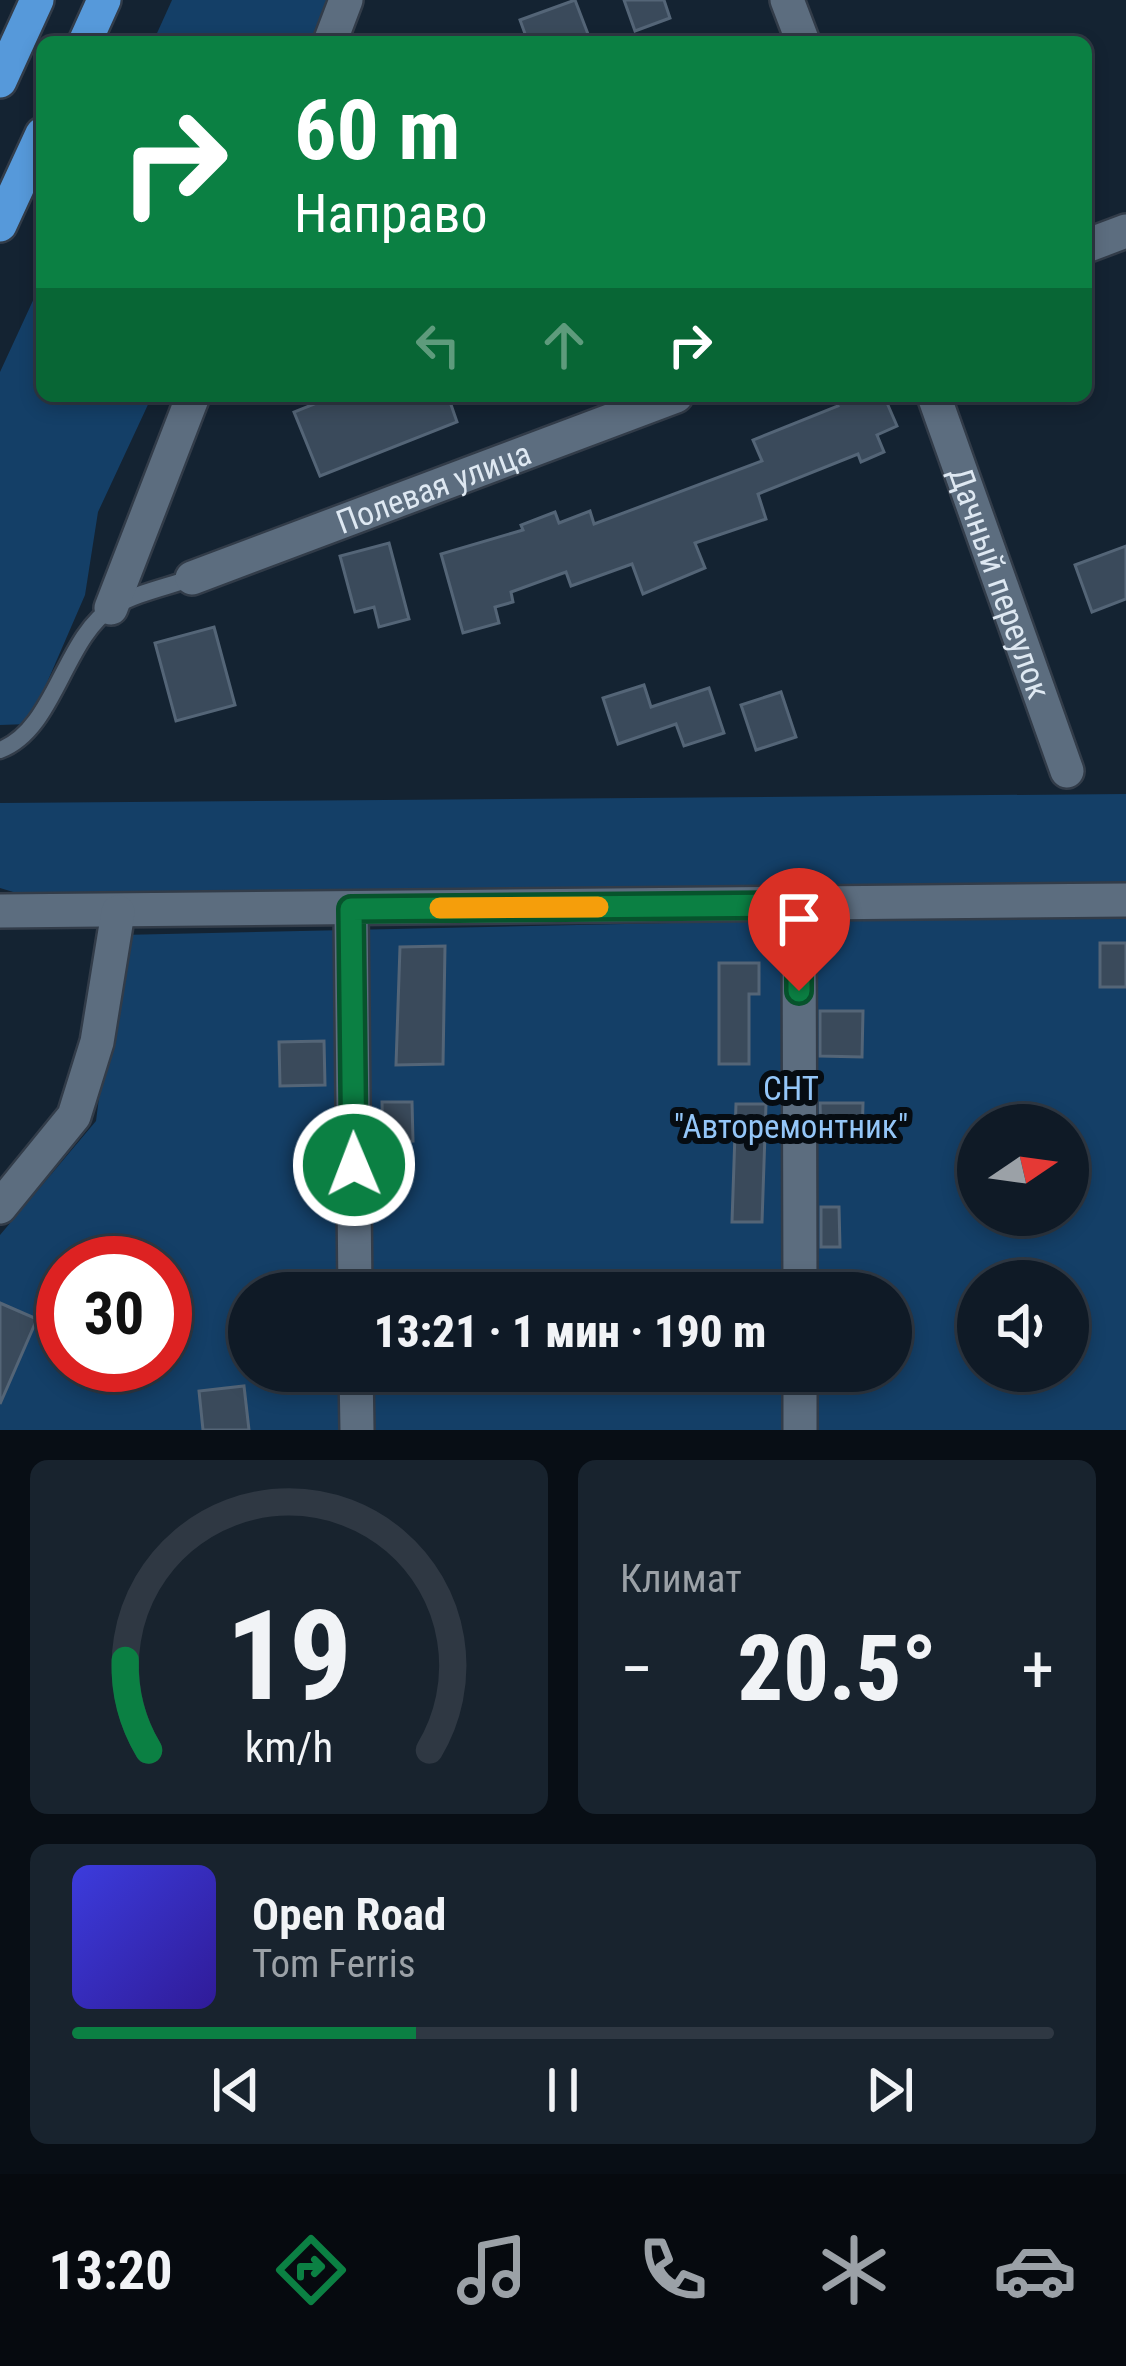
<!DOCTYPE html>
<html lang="ru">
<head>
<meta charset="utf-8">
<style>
  :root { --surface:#0f1a26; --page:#18232e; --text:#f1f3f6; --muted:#9ba1a7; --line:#2f3843; --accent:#0b8043 }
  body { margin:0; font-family:"Roboto Condensed",sans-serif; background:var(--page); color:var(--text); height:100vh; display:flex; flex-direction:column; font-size:45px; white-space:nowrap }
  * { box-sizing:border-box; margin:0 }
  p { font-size:39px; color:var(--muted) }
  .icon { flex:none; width:66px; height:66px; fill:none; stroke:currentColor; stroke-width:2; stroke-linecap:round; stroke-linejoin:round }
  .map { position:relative; height:1430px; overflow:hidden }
  .details { display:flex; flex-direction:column; gap:30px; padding:30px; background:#080e15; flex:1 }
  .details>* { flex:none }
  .banner { position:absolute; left:36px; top:36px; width:1056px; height:366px; border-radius:18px; box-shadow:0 6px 18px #0003,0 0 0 3px var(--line); background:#0b8043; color:#fff; overflow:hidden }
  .needle { width:78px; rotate:77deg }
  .buttons { position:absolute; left:957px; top:1104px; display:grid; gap:24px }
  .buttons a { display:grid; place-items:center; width:132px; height:132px; border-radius:50%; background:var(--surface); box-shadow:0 6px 18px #0003,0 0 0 3px var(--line); font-size:60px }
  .speed { position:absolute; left:36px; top:1236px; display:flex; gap:24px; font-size:60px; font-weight:700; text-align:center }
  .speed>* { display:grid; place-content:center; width:156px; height:156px; border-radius:50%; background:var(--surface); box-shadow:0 6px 18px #0003,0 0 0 3px var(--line); line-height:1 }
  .speed .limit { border:18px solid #d22; background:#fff; color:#111 }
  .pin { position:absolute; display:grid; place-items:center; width:102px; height:102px; color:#fff; margin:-123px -51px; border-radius:50% 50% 50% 0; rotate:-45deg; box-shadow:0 0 12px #0007 }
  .pin .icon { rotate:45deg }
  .me { position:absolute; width:132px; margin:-66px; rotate:359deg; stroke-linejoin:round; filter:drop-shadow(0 0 9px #0008) }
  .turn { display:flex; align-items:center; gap:42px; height:252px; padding:0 60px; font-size:54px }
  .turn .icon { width:156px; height:156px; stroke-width:2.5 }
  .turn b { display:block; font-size:84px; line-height:102px }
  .lanes { display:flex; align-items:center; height:114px; padding:0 60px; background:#0003; justify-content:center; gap:60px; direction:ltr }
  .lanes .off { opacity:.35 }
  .big { font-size:90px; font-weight:800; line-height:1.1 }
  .details .widget { flex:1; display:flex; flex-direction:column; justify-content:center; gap:18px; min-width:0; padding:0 42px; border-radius:18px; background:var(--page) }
  .details .dial { align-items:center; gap:0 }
  .dial svg { height:312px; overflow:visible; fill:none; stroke:var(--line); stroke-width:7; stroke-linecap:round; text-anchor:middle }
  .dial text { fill:var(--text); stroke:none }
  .song { display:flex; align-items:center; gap:36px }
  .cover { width:144px; height:144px; border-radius:18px; background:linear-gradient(135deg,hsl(240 70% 55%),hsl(250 70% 35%)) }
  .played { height:12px; border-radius:6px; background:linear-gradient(90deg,var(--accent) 35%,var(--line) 35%) }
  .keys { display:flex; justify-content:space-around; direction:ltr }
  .heat { display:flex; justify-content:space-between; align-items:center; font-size:66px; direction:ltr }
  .details .tiles { flex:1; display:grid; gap:30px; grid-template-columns:1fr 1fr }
  .widget:last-child { grid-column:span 2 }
  .trip { position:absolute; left:228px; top:1272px; width:684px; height:120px; border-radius:60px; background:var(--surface); box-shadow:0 6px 18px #0003,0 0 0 3px var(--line); font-weight:800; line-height:120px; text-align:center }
  .tab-bar { display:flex; height:192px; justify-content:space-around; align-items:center; background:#060a0f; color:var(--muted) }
  .tab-bar .icon { width:84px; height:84px }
  .tab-bar .on { color:var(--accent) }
  .tab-bar b { font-size:54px; color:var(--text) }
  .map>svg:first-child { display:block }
</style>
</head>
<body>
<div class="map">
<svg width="1126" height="1430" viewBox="0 0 1126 1430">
  <rect width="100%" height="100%" fill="#142332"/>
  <g fill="#143f67" fill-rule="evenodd">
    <path d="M 172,0 L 334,0 L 315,42 L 153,42 Z"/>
    <path d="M 42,281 L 42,396 L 152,396 L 98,512 L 85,595 L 29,724 L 0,725 L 0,372 Z"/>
    <path d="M 1126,794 L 1126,890 L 43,901 L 0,888 L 0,803 Z"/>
    <path d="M 1126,913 L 1126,1430 L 0,1430 L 0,1235 L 96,1121 L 120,935 ZM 978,1125 L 1068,1125 L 1068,1215 L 978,1215 ZM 63,1263 L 165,1263 L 165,1365 L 63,1365 ZM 978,1281 L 1068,1281 L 1068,1371 L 978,1371 ZM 249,1293 L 891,1293 L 891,1371 L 249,1371 Z"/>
  </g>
  <g fill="#3a4a5b" stroke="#546577" stroke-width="3">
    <path d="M 575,0 L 591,42 L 528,42 L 520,20 Z"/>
    <path d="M 624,0 L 664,0 L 670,18 L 635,31 Z"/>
    <path d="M 334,396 L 448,396 L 457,422 L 320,476 L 294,412 Z"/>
    <path d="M 834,396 L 884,396 L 897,426 L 877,435 L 884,452 L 861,462 L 858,454 L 758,494 L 766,519 L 695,543 L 705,568 L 643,594 L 632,564 L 571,586 L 566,572 L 511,592 L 513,602 L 495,607 L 499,623 L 463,633 L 441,554 L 523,530 L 521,525 L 555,512 L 559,523 L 590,511 L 594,524 L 762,461 L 753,440 L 838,406 Z"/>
    <path d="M 389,543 L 409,619 L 379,627 L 374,607 L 355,612 L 340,556 Z"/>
    <path d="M 1126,546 L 1126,599 L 1092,612 L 1075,565 Z"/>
    <path d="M 214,627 L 235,705 L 176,721 L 155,643 Z"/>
    <path d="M 644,685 L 651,707 L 709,688 L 724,733 L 684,746 L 676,724 L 618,744 L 603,698 Z"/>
    <path d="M 781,692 L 796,737 L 756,750 L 741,705 Z"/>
    <rect x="1100" y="943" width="26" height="44"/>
    <path d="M 445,946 L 443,1064 L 396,1065 L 400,947 Z"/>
    <path d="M 719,963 L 759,963 L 759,994 L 749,994 L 749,1064 L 719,1064 Z"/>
    <path d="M 820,1011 L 863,1011 L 862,1057 L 820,1056 Z"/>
    <path d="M 324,1041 L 325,1085 L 280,1086 L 279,1042 Z"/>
    <path d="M 382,1102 L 412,1102 L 413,1141 L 383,1142 Z"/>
    <path d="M 820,1103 L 863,1103 L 862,1140 L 821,1140 Z"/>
    <path d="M 736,1104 L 766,1104 L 762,1222 L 732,1222 Z"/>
    <path d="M 821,1207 L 839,1207 L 840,1247 L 821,1247 Z"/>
    <path d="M 0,1303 L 37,1319 L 0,1404 Z"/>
    <path d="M 244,1386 L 249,1430 L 203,1430 L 199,1391 Z"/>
  </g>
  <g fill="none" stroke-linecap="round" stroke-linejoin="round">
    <defs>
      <path id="service" d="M 0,750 C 55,730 64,637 113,607 C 136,593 167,587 192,578"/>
      <g id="minor">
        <path d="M 787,0 L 803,42"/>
        <path d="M 330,42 L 346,0"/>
        <path d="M 1086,246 L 1126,231"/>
        <path id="s1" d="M 934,396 L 1067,771"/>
        <path id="s2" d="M 192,578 L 676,396"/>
        <path d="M 111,608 L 193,396"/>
        <path d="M 799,905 L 800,1293"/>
        <path d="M 351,909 L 355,1293"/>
        <path d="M 0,911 L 1126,900"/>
        <path d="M 0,1207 L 74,1116 L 97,1042 L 118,912"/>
        <path d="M 356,1371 L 357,1430"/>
        <path d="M 800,1371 L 800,1430"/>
      </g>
      <g id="trunk">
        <path d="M 85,42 L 104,0"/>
        <path d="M 0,81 L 37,0"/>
        <path d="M 0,225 L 42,134"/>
      </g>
    </defs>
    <use href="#service" stroke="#323c49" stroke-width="21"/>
    <use href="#minor" stroke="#323c49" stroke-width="38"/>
    <use href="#trunk" stroke="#323c49" stroke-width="38"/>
    <use href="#service" stroke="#5c6d7f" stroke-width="16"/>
    <use href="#minor" stroke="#5c6d7f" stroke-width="33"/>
    <use href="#trunk" stroke="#5699da" stroke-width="33"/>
  </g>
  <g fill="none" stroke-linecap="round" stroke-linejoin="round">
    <defs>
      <path id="route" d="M 354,1165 L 351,909 L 799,905 L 799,991"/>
    </defs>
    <use href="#route" stroke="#07532c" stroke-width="30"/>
    <use href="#route" stroke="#0b8043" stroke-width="21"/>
    <path stroke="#f59e0b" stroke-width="21" d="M 440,908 L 598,907"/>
  </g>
  <g text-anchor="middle" stroke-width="12" stroke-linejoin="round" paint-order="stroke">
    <g font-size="33" fill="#dee8f2" stroke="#060c12">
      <text dy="12" stroke="none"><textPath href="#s2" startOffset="258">Полевая улица</textPath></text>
      <text dy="12" stroke="none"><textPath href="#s1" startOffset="198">Дачный переулок</textPath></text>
    </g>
    <g font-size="33" fill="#94c6f8" stroke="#060c12">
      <text x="791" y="1100">СНТ<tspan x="791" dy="38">"Авторемонтник"</tspan></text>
    </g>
  </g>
</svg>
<div class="buttons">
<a><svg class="needle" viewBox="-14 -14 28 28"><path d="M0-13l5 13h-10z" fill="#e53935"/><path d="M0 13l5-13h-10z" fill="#9ba1a7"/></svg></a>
<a><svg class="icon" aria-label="sound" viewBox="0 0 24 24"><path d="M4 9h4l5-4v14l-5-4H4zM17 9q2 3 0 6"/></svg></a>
</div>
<div class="speed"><div class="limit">30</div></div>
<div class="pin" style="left:799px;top:991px;background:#d93025"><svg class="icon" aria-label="arrive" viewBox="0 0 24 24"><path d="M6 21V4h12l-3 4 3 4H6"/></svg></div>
<svg class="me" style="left:354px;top:1165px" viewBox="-20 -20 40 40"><circle r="17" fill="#0b8043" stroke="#fff" stroke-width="3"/><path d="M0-11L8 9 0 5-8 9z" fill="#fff"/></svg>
<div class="trip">13:21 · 1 мин · 190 m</div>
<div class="banner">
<div class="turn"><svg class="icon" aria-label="right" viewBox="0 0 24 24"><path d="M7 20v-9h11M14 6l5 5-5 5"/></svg><div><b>60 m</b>Направо</div></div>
<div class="lanes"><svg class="icon off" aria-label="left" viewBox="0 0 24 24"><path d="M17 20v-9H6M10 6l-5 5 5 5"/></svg><svg class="icon off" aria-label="ahead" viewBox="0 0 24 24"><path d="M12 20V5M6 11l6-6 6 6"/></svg><svg class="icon" aria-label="right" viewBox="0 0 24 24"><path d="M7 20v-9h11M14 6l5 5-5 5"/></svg></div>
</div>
</div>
<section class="details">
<div class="tiles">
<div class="widget dial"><svg viewBox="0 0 100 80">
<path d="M14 69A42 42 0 1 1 86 69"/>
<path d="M14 69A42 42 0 0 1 8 46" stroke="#0b8043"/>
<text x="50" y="56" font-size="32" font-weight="700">19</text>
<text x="50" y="72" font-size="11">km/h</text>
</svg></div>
<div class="widget"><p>Климат</p>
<div class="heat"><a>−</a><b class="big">20.5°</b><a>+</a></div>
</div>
<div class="widget">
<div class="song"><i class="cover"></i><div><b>Open Road</b><p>Tom Ferris</p></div></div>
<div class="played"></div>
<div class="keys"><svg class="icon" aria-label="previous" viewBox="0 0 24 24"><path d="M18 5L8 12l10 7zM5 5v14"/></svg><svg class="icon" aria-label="pause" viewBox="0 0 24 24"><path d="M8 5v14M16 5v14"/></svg><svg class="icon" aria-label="next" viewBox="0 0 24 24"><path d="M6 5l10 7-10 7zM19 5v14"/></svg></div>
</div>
</div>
</section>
<nav class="tab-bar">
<b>13:20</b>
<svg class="icon on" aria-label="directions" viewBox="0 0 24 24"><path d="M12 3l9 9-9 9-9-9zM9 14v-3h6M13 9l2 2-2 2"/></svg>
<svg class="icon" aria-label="music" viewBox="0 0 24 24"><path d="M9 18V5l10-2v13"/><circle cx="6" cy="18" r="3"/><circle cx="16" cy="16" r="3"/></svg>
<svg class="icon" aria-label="phone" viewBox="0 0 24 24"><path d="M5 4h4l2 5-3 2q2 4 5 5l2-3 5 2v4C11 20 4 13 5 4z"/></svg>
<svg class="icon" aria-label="climate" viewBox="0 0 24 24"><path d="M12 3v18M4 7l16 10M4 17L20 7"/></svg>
<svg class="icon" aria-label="car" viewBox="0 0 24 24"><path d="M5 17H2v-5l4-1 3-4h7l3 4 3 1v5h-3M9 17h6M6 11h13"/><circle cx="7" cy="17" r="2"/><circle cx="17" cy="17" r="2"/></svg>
</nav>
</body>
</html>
